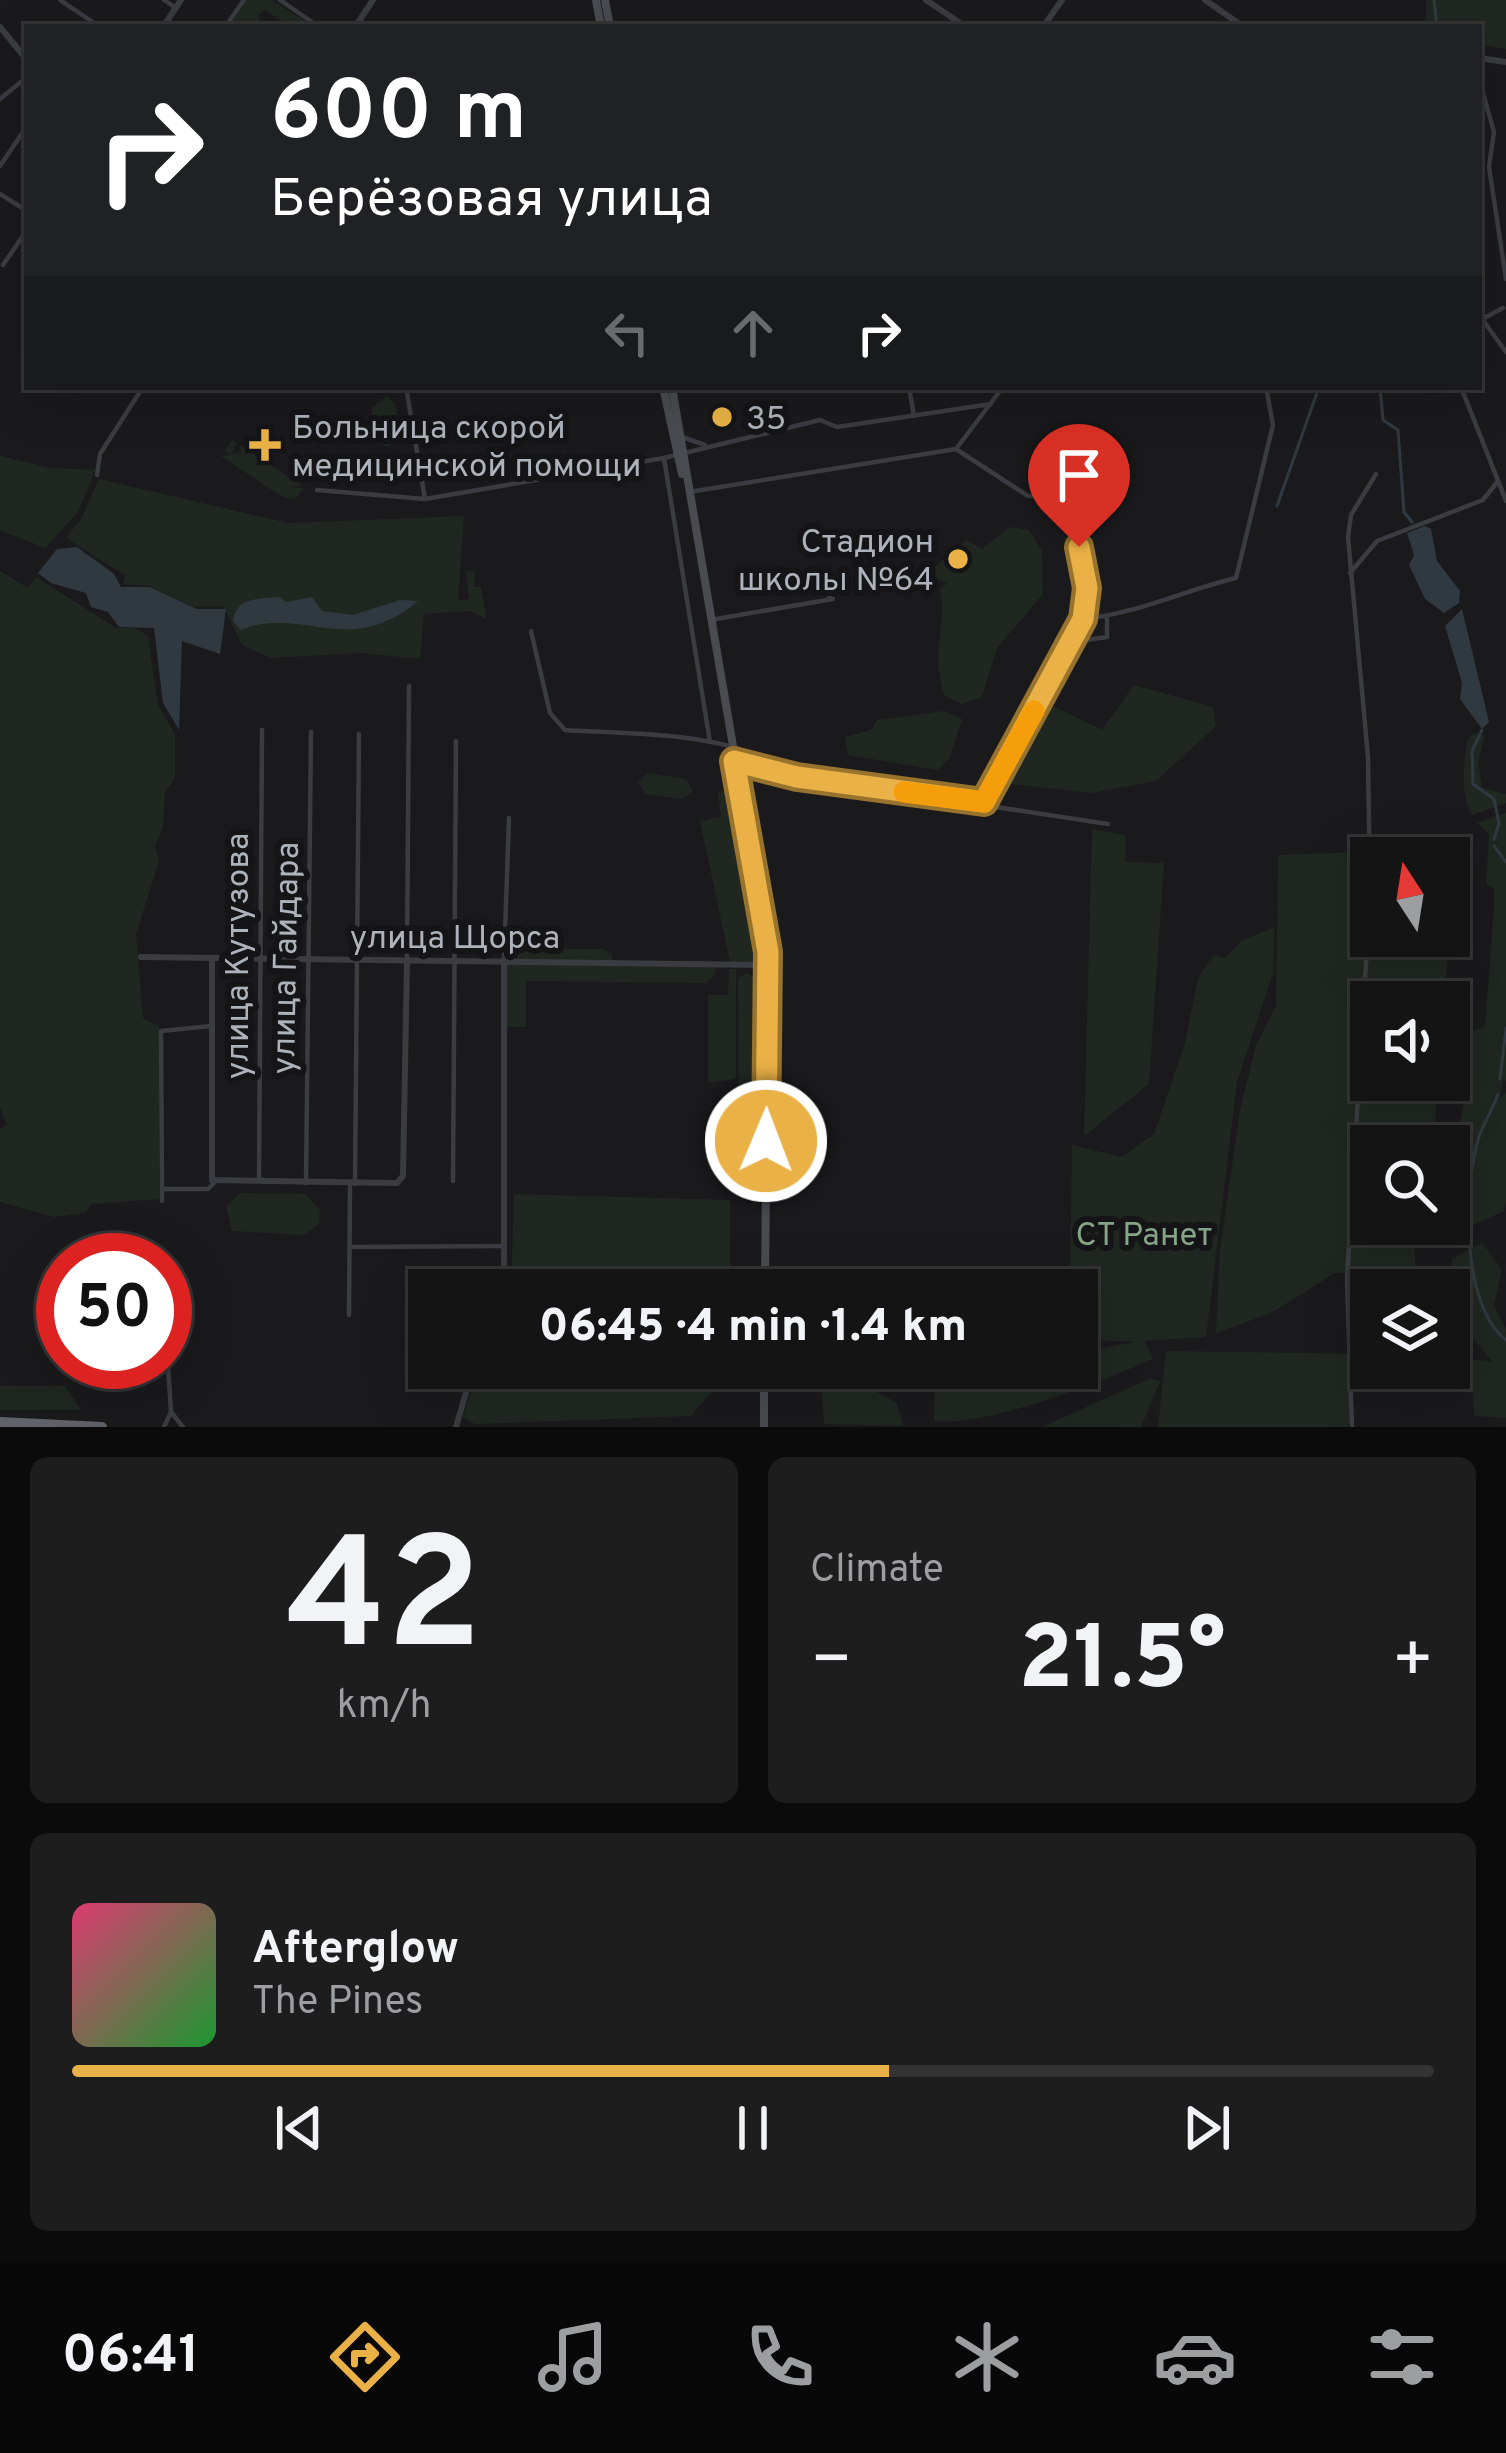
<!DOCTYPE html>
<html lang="en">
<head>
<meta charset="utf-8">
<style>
  :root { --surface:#141415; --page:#1d1d1e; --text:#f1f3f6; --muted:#9d9ea0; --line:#333334; --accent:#e9b146 }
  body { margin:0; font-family:Overpass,sans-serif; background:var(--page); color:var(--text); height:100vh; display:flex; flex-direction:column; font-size:45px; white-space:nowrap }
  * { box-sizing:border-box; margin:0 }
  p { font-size:39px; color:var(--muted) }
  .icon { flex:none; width:66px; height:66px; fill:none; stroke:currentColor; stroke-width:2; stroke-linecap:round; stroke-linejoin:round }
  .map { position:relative; height:1427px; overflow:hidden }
  .sheet { display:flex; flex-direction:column; gap:30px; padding:30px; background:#0b0b0c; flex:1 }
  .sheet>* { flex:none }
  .hud { position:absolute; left:24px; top:24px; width:1458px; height:366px; border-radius:0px; box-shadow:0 12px 48px #0002,0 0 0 3px var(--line); background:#202124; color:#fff; overflow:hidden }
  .needle { width:78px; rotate:348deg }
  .buttons { position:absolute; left:1350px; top:837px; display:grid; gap:24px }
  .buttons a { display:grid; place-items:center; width:120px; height:120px; border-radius:0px; background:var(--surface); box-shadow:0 12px 48px #0002,0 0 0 3px var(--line); font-size:60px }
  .speed { position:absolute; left:36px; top:1233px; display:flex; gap:24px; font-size:60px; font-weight:700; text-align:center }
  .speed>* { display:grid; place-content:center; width:156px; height:156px; border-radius:50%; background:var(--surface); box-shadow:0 12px 48px #0002,0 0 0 3px var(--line); line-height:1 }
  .speed .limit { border:18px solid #d22; background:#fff; color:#111 }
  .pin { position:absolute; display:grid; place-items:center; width:102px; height:102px; color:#fff; margin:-123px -51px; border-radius:50% 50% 50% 0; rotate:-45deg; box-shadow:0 0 12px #0007 }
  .pin .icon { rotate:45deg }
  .me { position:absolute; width:132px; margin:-66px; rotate:1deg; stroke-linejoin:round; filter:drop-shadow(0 0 9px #0008) }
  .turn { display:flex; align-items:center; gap:42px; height:252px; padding:0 48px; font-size:54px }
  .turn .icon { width:156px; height:156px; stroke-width:2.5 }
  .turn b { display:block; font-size:84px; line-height:102px }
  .lanes { display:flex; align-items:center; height:114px; padding:0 48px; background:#0003; justify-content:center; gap:60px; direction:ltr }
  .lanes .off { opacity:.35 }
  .big { font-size:90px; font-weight:800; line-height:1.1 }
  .sheet .tile { flex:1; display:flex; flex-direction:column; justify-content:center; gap:18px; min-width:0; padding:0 42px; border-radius:18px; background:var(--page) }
  .sheet .dial { align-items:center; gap:0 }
  .dial b { font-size:156px; line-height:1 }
  .song { display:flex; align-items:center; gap:36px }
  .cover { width:144px; height:144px; border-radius:18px; background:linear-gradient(135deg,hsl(340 70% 55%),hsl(130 70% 35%)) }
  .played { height:12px; border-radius:6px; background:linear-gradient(90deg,var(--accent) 60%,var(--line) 60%) }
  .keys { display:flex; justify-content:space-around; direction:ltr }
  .heat { display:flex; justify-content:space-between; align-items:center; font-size:66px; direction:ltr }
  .sheet .tiles { flex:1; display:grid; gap:30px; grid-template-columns:1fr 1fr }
  .tile:last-child { grid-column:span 2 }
  .trip { position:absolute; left:408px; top:1269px; width:690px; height:120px; border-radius:0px; background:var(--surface); box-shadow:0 12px 48px #0002,0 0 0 3px var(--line); font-weight:800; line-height:120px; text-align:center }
  .tab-bar { display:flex; height:192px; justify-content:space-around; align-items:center; background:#080808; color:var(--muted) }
  .tab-bar .icon { width:84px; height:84px }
  .tab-bar .selected { color:var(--accent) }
  .tab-bar b { font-size:54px; color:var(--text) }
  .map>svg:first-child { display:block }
</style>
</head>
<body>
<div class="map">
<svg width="1506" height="1427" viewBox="0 0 1506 1427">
  <rect width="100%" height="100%" fill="#1a1a1c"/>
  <g fill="#202721">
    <path d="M 247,0 L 272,0 L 314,27 L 290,27 L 265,10 L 258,15 L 263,27 L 237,27 L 232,21 Z"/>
    <path d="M 1426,0 L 1506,0 L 1506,49 L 1479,44 L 1479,27 L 1426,27 Z"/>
    <path d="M 387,396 L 396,405 L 401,438 L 387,447 L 377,441 L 371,408 Z"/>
    <path d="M 232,440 L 237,443 L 231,454 L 241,453 L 240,445 L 301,485 L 291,487 L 304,488 L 295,499 L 281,496 L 221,456 L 231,455 L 225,450 Z"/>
    <path d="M 0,456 L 51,468 L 95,470 L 78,512 L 45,548 L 0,530 Z"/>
    <path d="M 99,479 L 288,523 L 464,516 L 458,600 L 469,599 L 466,571 L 475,572 L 474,587 L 481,587 L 487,619 L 470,611 L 424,614 L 420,659 L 362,653 L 271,658 L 242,645 L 223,606 L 194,607 L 150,586 L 123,584 L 125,575 L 66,538 L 81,519 Z"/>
    <path d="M 1010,527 L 1029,530 L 1042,551 L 1043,594 L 997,648 L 982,697 L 962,704 L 945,696 C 929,652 948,624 940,590 L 947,583 L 937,579 L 935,567 L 967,540 L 982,549 Z"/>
    <path d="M 0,571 L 28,588 L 36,577 L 116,628 L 135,628 L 148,636 L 158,705 L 175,734 L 175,778 L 165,792 L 163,827 L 155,846 L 159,861 L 136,934 L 143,1018 L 159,1027 L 159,1199 L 91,1204 L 85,1213 L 54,1217 L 0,1202 L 0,1129 L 7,1125 L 0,1107 Z"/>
    <path d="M 1134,685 L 1213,707 L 1216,726 L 1156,781 L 1091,793 L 1011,784 L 1053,706 L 1102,730 Z"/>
    <path d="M 943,711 L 962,719 L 949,759 L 937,770 L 848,755 L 845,737 L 871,730 L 877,720 Z"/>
    <path d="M 1477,733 L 1484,737 L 1478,762 L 1482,788 L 1506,794 L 1506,803 L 1472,815 C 1460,793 1463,763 1468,738 Z"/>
    <path d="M 648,773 L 686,779 L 693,791 L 682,799 L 646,794 L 638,782 Z"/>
    <path d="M 730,790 L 757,962 L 730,962 L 700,821 L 721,817 L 718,792 Z"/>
    <path d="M 1506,813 L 1506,1082 L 1503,1077 L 1500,1098 L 1506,1092 L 1506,1203 L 1504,1211 L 1447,1237 C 1444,1171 1471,1101 1471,1031 L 1485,1027 L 1494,907 L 1494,889 L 1486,884 L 1489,834 L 1477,823 Z"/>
    <path d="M 1092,829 L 1126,835 L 1125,862 L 1164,863 L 1149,1084 L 1084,1136 Z"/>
    <path d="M 1359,852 L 1372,857 L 1469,853 L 1468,889 L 1451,890 L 1449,932 L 1449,858 L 1371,858 L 1371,936 L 1449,936 L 1445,1002 L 1371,1002 L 1371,1080 L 1439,1080 L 1435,1120 L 1424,1146 L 1371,1146 L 1371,1224 L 1414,1224 L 1416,1290 L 1371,1290 L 1371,1342 L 1348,1338 L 1347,1273 L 1335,1273 L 1271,1313 L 1216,1333 L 1220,1250 L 1240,1110 L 1256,1046 L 1276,1005 L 1278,855 Z"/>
    <path d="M 508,926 L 518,926 L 519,949 L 603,949 L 612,954 L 612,961 L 716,963 L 715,974 L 706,983 L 526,981 L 526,1027 L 504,1027 Z"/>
    <path d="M 1274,928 L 1273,973 L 1237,1082 L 1206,1337 L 1145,1341 L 1153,1359 C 1100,1382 988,1427 934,1421 L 935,1368 L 1077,1368 L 1077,1352 L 1136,1342 L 1077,1339 L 1077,1290 L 1070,1290 L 1072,1145 L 1122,1157 L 1154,1134 L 1185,1043 L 1198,979 L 1213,955 L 1225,958 L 1242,940 Z"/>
    <path d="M 729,969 L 736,969 L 736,1079 L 708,1083 L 708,995 L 728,995 Z"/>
    <path d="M 747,973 L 755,978 L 755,1139 L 746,1139 L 746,1092 L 739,1087 L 738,978 Z"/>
    <path d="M 240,1193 L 305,1194 L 320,1210 L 319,1224 L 304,1235 L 232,1231 L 226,1206 Z"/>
    <path d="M 514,1194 L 730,1200 L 730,1290 L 511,1290 Z"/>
    <path d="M 1482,1243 L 1502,1269 L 1494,1305 L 1506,1330 L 1506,1418 L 1474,1416 L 1472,1381 L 1349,1381 L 1349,1427 L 1158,1427 L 1166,1351 L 1371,1354 L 1371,1368 L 1449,1368 L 1449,1356 L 1492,1362 L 1449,1307 L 1452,1258 Z"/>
    <path d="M 478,1368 L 730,1368 L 730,1370 L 691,1416 L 475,1424 L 463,1417 Z"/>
    <path d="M 820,1368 L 848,1369 L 848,1376 L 897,1403 L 903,1426 L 824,1424 Z"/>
    <path d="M 1151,1378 L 1160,1381 L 1141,1427 L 1042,1427 Z"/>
    <path d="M 0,1386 L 65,1386 L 81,1410 L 0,1410 Z"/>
  </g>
  <g fill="#313940">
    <path d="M 1425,526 L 1431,529 L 1437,561 L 1460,591 L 1459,603 L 1444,613 L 1425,599 L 1409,565 L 1414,555 L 1407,533 Z"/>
    <path d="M 77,547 L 114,574 L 121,587 L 150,587 L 197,609 L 226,609 L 220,654 L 182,641 L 179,730 L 163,703 L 154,628 L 119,627 L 108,612 L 91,607 L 86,593 L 51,583 L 38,573 L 57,549 Z"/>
    <path d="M 280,597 L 286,602 L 312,597 L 322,611 L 353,615 L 400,600 L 418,601 C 348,660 301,604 241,630 L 233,621 C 236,597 258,599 280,597 Z"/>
    <path d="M 1462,609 L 1489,722 L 1482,729 L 1460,699 L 1462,683 L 1445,626 Z"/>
  </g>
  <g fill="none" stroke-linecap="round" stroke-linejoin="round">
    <g stroke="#313940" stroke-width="3">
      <path d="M 1434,0 L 1437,27"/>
      <path d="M 1380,387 L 1383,420 L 1398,430 L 1404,512 L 1412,522"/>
      <path d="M 1277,506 L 1319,387"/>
      <path d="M 1482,730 L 1472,751 L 1473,784 L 1494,799 L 1499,823 L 1494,839"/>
      <path d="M 1494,846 L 1506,862"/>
      <path d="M 1500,1079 L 1506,1028"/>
      <path d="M 1498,1094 C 1493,1109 1484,1122 1479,1137 C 1463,1188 1461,1305 1506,1340"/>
    </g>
    <g stroke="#3b3c41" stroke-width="4.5">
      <path d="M 60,0 L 100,27"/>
      <path d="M 164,0 L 176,8"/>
      <path d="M 280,0 L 319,27"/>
      <path d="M 225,27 L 244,0"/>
      <path d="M 1479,79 L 1494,132 L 1489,167 L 1506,279"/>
      <path d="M 0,99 L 27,77"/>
      <path d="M 0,166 L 27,126"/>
      <path d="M 0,194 L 27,211"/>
      <path d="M 3,265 L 27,230"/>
      <path d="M 1484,318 L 1503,308"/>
      <path d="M 1482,319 L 1506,352"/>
      <path d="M 406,387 L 425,499"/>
      <path d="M 909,387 L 914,416"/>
      <path d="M 1461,387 L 1506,501"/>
      <path d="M 682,437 L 705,445"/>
      <path d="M 956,449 L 1028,496 L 1059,496 L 1065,483"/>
      <path d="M 664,458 L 710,742"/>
      <path d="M 97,475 L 100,454 L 143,387"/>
      <path d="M 317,490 L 425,499 L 664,458 L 820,420 L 837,427 L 991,404"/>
      <path d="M 689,492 L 956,449 L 1003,387"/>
      <path d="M 825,570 L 830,599"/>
      <path d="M 1350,573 L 1377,541 L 1483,500 L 1498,481"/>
      <path d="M 1083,619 C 1139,613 1182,591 1236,578 L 1273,425 L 1266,387"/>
      <path d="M 710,620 L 833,599"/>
      <path d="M 531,631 L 550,713 L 565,730 C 613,734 739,731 769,767"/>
      <path d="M 1072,642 L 1107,637 L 1107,619"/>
      <path d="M 734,761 L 797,777 L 1108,824"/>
      <path d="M 984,802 L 1083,619 L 1087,588 L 1065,483 L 1095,466"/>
      <path d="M 407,960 L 409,686"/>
      <path d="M 504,960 L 509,818"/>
      <path d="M 259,1180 L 262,730"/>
      <path d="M 453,1181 L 456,741"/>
      <path d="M 306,1183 L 311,732"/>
      <path d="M 355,1184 L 359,734"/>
      <path d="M 162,1189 L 161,1031 L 211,1026"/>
      <path d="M 162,1201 L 162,1189 L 208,1189 L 215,1182"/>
      <path d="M 350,1247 L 504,1246"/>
      <path d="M 349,1315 L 350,1184"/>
      <path d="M 171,1412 L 183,1427"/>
      <path d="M 164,1427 L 171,1412 L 165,1318"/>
      <path d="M 1352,1427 L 1347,1280 L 1370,896 L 1368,757 L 1348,537 L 1351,515 L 1376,474"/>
    </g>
    <g stroke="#3b3c41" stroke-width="6">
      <path d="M 926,0 L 966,27"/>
      <path d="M 1205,0 L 1244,27"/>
      <path d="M 0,27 L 27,60"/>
      <path d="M 163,27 L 181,0"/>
      <path d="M 355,27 L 373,0"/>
      <path d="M 1043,27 L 1062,0"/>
      <path d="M 1479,58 L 1506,62"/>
      <path d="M 141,957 L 768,965"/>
      <path d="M 212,959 L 212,1180 L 397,1183 L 403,1176 L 407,960"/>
      <path d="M 504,960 L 504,1290"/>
      <path d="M 456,1427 L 473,1368"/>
    </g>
    <g stroke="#4a4b51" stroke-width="8">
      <path d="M 596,0 L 601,27"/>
      <path d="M 605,0 L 610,27"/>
      <path d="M 663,387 L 682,474"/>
      <path d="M 672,387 L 768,952 L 765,1290"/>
      <path d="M 764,1427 L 764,1368"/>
    </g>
    <path stroke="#606269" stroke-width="10" d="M 0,1422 L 102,1427"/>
  </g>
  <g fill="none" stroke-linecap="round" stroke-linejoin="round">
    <defs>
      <path id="route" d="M 766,1141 L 768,952 L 734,761 L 797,777 L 984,802 L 1083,619 L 1087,588 L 1079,547"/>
    </defs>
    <use href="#route" stroke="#97732e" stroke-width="30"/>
    <use href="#route" stroke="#e9b146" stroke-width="21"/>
    <path stroke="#f59e0b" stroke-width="21" d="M 904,792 L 984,802 L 1034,711"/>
  </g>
  <g fill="#e9b146" stroke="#151517" stroke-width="4.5">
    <circle cx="722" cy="417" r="12"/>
    <path d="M259 427h12v12h12v12h-12v12h-12v-12h-12v-12h12z"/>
    <circle cx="958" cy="559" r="12"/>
  </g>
  <g text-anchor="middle" stroke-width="12" stroke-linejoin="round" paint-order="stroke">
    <g font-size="33" fill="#aeb2bb" stroke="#151517" text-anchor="start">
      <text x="746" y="429">35</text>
      <text x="292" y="438">Больница скорой<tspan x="292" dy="38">медицинской помощи</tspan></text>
      <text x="934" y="552" text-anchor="end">Стадион<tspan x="934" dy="38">школы №64</tspan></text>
    </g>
    <g font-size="33" fill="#aeb2bb" stroke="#151517">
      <text x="455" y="948">улица Щорса</text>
      <text transform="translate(236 956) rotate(-90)" y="12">улица Кутузова</text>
      <text transform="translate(284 958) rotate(-89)" y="12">улица Гайдара</text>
    </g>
    <g font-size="33" fill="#86a588" stroke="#151517">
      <text x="1144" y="1245">СТ Ранет</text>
    </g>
  </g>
</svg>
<div class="buttons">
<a><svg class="needle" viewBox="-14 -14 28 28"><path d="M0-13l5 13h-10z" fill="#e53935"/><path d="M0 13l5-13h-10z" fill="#9d9ea0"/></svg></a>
<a><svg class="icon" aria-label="sound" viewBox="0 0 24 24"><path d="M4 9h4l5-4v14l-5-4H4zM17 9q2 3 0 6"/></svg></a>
<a><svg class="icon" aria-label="search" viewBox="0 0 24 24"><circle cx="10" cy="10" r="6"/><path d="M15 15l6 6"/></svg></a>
<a><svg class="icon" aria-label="layers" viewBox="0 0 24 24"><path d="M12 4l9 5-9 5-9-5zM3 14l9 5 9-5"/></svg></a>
</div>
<div class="speed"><div class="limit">50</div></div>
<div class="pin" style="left:1079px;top:547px;background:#d93025"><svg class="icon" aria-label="arrive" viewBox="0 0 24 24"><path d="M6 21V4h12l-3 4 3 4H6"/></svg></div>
<svg class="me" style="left:766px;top:1141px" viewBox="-20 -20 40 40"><circle r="17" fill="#e9b146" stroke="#fff" stroke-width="3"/><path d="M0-11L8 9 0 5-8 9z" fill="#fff"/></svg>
<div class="trip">06:45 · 4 min · 1.4 km</div>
<div class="hud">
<div class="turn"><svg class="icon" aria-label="right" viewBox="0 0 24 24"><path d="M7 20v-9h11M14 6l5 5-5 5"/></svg><div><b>600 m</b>Берёзовая улица</div></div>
<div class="lanes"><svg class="icon off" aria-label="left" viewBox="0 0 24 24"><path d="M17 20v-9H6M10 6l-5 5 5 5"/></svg><svg class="icon off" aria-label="ahead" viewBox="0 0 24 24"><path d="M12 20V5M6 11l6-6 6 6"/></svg><svg class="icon" aria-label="right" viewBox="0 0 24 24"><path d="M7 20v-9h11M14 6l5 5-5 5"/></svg></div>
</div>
</div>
<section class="sheet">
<div class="tiles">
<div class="tile dial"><b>42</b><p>km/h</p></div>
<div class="tile"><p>Climate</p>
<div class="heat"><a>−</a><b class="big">21.5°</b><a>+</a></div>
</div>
<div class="tile">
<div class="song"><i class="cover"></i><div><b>Afterglow</b><p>The Pines</p></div></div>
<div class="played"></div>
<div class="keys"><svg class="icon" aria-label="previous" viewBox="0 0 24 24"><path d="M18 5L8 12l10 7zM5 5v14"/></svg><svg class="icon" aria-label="pause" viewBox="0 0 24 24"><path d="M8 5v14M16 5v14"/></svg><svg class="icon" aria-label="next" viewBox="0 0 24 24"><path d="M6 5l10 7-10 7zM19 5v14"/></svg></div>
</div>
</div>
</section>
<nav class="tab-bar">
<b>06:41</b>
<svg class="icon selected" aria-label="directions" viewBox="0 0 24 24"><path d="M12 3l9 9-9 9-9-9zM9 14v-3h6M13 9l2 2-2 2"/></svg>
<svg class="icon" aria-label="music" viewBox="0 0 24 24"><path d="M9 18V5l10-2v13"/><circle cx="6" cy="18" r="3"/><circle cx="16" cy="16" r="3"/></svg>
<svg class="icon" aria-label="phone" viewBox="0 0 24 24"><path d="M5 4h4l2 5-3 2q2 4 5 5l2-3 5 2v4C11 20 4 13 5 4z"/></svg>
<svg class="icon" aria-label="climate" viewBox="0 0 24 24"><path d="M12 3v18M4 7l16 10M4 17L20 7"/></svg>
<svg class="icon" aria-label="car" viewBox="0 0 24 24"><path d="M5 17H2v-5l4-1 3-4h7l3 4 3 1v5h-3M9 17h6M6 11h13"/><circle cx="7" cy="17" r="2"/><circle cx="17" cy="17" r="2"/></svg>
<svg class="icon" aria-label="filters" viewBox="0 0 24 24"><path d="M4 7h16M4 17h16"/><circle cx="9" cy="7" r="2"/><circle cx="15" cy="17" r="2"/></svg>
</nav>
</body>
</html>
